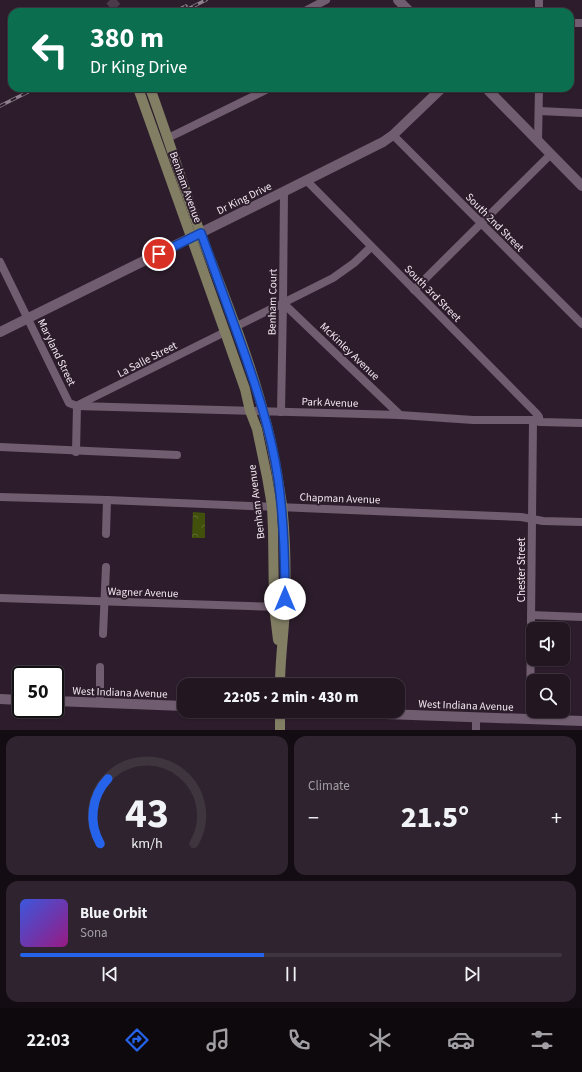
<!DOCTYPE html>
<html lang="en">
<head>
<meta charset="utf-8">
<style>
  :root { --surface:#221621; --page:#2e232e; --text:#f1f3f6; --muted:#a29fa5; --line:#3f353f; --accent:#2563eb }
  body { margin:0; font-family:"Source Sans 3",sans-serif; background:var(--page); color:var(--text); height:100vh; display:flex; flex-direction:column; font-size:15px; white-space:nowrap }
  * { box-sizing:border-box; margin:0 }
  p { font-size:13px; color:var(--muted) }
  .icon { flex:none; width:22px; height:22px; fill:none; stroke:currentColor; stroke-width:2; stroke-linecap:round; stroke-linejoin:round }
  .map { position:relative; height:730px; overflow:hidden }
  .side { display:flex; flex-direction:column; gap:6px; padding:6px; background:#130c12; flex:1 }
  .side>* { flex:none }
  .guide { position:absolute; left:8px; top:8px; width:566px; height:84px; border-radius:12px; box-shadow:0 1px 3px #0004,0 0 0 1px var(--line); background:#0b6e4f; color:#fff; overflow:hidden }
  .controls { position:absolute; left:526px; top:622px; display:grid; gap:8px }
  .controls a { display:grid; place-items:center; width:44px; height:44px; border-radius:8px; background:var(--surface); box-shadow:0 1px 3px #0004,0 0 0 1px var(--line); font-size:20px }
  .speed { position:absolute; left:12px; top:666px; display:flex; gap:8px; font-size:20px; font-weight:700; text-align:center }
  .speed>* { display:grid; place-content:center; width:52px; height:52px; border-radius:50%; background:var(--surface); box-shadow:0 1px 3px #0004,0 0 0 1px var(--line); line-height:1 }
  .speed .limit { border:2px solid #111; border-radius:6px; background:#fff; color:#111 }
  .pin { position:absolute; display:grid; place-items:center; width:34px; height:34px; color:#fff; margin:-17px; border:2px solid #fff; border-radius:50%; box-shadow:0 1px 4px #0007 }
  .me { position:absolute; width:44px; margin:-22px; rotate:0deg; stroke-linejoin:round; filter:drop-shadow(0 0 3px #0008) }
  .turn { display:flex; align-items:center; gap:14px; height:84px; padding:0 16px; font-size:18px }
  .turn .icon { width:52px; height:52px; stroke-width:2.5 }
  .turn b { display:block; font-size:28px; line-height:34px }
  .big { font-size:30px; font-weight:800; line-height:1.1 }
  .side .tile { flex:1; display:flex; flex-direction:column; justify-content:center; gap:6px; min-width:0; padding:0 14px; border-radius:12px; background:var(--page) }
  .side .dial { align-items:center; gap:0 }
  .dial svg { height:104px; overflow:visible; fill:none; stroke:var(--line); stroke-width:7; stroke-linecap:round; text-anchor:middle }
  .dial text { fill:var(--text); stroke:none }
  .song { display:flex; align-items:center; gap:12px }
  .cover { width:48px; height:48px; border-radius:6px; background:linear-gradient(135deg,hsl(230 70% 55%),hsl(310 70% 35%)) }
  .played { height:4px; border-radius:2px; background:linear-gradient(90deg,var(--accent) 45%,var(--line) 45%) }
  .keys { display:flex; justify-content:space-around; direction:ltr }
  .heat { display:flex; justify-content:space-between; align-items:center; font-size:22px; direction:ltr }
  .side .tiles { flex:1; display:grid; gap:6px; grid-template-columns:1fr 1fr }
  .tile:last-child { grid-column:span 2 }
  .trip { position:absolute; left:177px; top:678px; width:228px; height:40px; border-radius:12px; background:var(--surface); box-shadow:0 1px 3px #0004,0 0 0 1px var(--line); font-weight:800; line-height:40px; text-align:center }
  .tabs { display:flex; height:64px; justify-content:space-around; align-items:center; background:#0e090d; color:var(--muted) }
  .tabs .icon { width:28px; height:28px }
  .tabs .active { color:var(--accent) }
  .tabs b { font-size:18px; color:var(--text) }
  .map>svg:first-child { display:block }
</style>
</head>
<body>
<div class="map">
<svg width="582" height="730" viewBox="0 0 582 730">
  <defs>
    <pattern id="park-crowns" width="20" height="18" patternUnits="userSpaceOnUse"><rect width="20" height="18" fill="#41510b"/><path d="M2 6a3 3 0 1 1 6 0M12 15a3 3 0 1 1 6 0" fill="none" stroke="#5d6a2f"/></pattern>
  </defs>
  <rect width="100%" height="100%" fill="#2d1d2c"/>
  <path fill="url(#park-crowns)" d="M 193,512 L 205,513 L 205,538 L 192,538 Z"/>
  <g fill="none" stroke-linecap="round" stroke-linejoin="round">
    <path stroke="#4b3b4a" stroke-width="10" stroke-dasharray="10 5" stroke-linecap="butt" d="M 110,0 L 121,12"/>
    <g stroke="#705d6f" stroke-width="8">
      <path d="M 303,12 L 326,0"/>
      <path d="M 539,12 L 539,0"/>
      <path d="M 570,23 L 582,23"/>
      <path d="M 539,111 L 582,113"/>
      <path d="M 393,135 L 582,324"/>
      <path d="M 168,138 L 270,88"/>
      <path d="M 538,141 L 539,88"/>
      <path d="M 306,180 L 536,413 L 539,417 L 540,422"/>
      <path d="M 0,262 L 69,403 L 77,406 L 76,452"/>
      <path d="M 414,290 L 551,154"/>
      <path d="M 283,303 L 400,415"/>
      <path d="M 235,327 L 333,278 L 354,263 L 371,247"/>
      <path d="M 80,404 L 225,332"/>
      <path d="M 77,406 L 400,415 L 473,420 L 533,420 L 540,422 L 582,423"/>
      <path d="M 281,412 L 283,303 L 284,192"/>
      <path d="M 0,447 L 177,455"/>
      <path d="M 0,497 L 107,500 L 421,513 L 521,517 L 543,521 L 582,522"/>
      <path d="M 106,534 L 107,500"/>
      <path d="M 0,598 L 280,607"/>
      <path d="M 531,615 L 582,617"/>
      <path d="M 103,634 L 106,567"/>
      <path d="M 100,703 L 100,667"/>
      <path d="M 530,720 L 533,420"/>
      <path d="M 476,730 L 476,718"/>
    </g>
    <g stroke="#705d6f" stroke-width="10">
      <path d="M 398,0 L 410,12"/>
      <path d="M 486,88 L 582,186"/>
      <path d="M 0,332 L 273,197 L 383,142 L 393,135 L 442,88"/>
      <path d="M 0,699 L 21,700"/>
      <path d="M 55,701 L 184,706"/>
      <path d="M 301,711 L 582,721"/>
    </g>
    <g stroke="#817e64" stroke-width="10">
      <path d="M 138,88 L 225,332 L 245,389 L 250,411 L 257,429 L 267,477 L 272,506 L 273,530 L 274,607 L 278,640"/>
      <path d="M 150,88 C 168,137 183,186 201,235 C 225,298 251,361 267,426 C 274,452 278,478 282,505 C 286,539 286,574 285,607 C 284,633 280,659 280,685"/>
      <path d="M 280,730 L 280,711"/>
    </g>
    <defs>
      <g id="rail">
        <path d="M 173,12 L 186,6"/>
        <path d="M 182,12 L 206,0"/>
        <path d="M 0,106 L 36,88"/>
      </g>
    </defs>
    <use href="#rail" stroke="#8e808d" stroke-width="3.5"/>
    <use href="#rail" stroke="#2d1d2c" stroke-width="2" stroke-dasharray="6" stroke-linecap="butt"/>
  </g>
  <g fill="none" stroke-linecap="round" stroke-linejoin="round">
    <defs>
      <path id="route" d="M 159,254 L 201,233 C 214,269 227,305 240,341 C 256,386 271,431 278,478 C 284,519 285,558 285,599"/>
    </defs>
    <use href="#route" stroke="#184099" stroke-width="10"/>
    <use href="#route" stroke="#2563eb" stroke-width="7"/>
  </g>
  <g text-anchor="middle" stroke-width="4" stroke-linejoin="round" paint-order="stroke">
    <g font-size="11" fill="#f4e8f2" stroke="#2d1d2c">
      <text transform="translate(186 187) rotate(70)" y="4">Benham Avenue</text>
      <text transform="translate(244 198) rotate(-26)" y="4">Dr King Drive</text>
      <text transform="translate(495 222) rotate(45)" y="4">South 2nd Street</text>
      <text transform="translate(433 293) rotate(45)" y="4">South 3rd Street</text>
      <text transform="translate(272 302) rotate(-89)" y="4">Benham Court</text>
      <text transform="translate(350 351) rotate(44)" y="4">McKinley Avenue</text>
      <text transform="translate(57 352) rotate(64)" y="4">Maryland Street</text>
      <text transform="translate(147 359) rotate(-27)" y="4">La Salle Street</text>
      <text transform="translate(330 402) rotate(2)" y="4">Park Avenue</text>
      <text transform="translate(340 498) rotate(2)" y="4">Chapman Avenue</text>
      <text transform="translate(256 502) rotate(-97)" y="4">Benham Avenue</text>
      <text transform="translate(521 570) rotate(-90)" y="4">Chester Street</text>
      <text transform="translate(143 592) rotate(2)" y="4">Wagner Avenue</text>
      <text transform="translate(120 692) rotate(2)" y="4">West Indiana Avenue</text>
      <text transform="translate(466 705) rotate(2)" y="4">West Indiana Avenue</text>
    </g>
  </g>
</svg>
<div class="controls">
<a><svg class="icon" aria-label="sound" viewBox="0 0 24 24"><path d="M4 9h4l5-4v14l-5-4H4zM17 9q2 3 0 6"/></svg></a>
<a><svg class="icon" aria-label="search" viewBox="0 0 24 24"><circle cx="10" cy="10" r="6"/><path d="M15 15l6 6"/></svg></a>
</div>
<div class="speed"><div class="limit">50</div></div>
<div class="pin" style="left:159px;top:254px;background:#d93025"><svg class="icon" aria-label="arrive" viewBox="0 0 24 24"><path d="M6 21V4h12l-3 4 3 4H6"/></svg></div>
<svg class="me" style="left:285px;top:599px" viewBox="-20 -20 40 40"><circle r="19" fill="#fff"/><path d="M0-13L10 11 0 6-10 11z" fill="#2563eb"/></svg>
<div class="trip">22:05 · 2 min · 430 m</div>
<div class="guide">
<div class="turn"><svg class="icon" aria-label="left" viewBox="0 0 24 24"><path d="M17 20v-9H6M10 6l-5 5 5 5"/></svg><div><b>380 m</b>Dr King Drive</div></div>
</div>
</div>
<section class="side">
<div class="tiles">
<div class="tile dial"><svg viewBox="0 0 100 80">
<path d="M14 69A42 42 0 1 1 86 69"/>
<path d="M14 69A42 42 0 0 1 20 19" stroke="#2563eb"/>
<text x="50" y="56" font-size="32" font-weight="700">43</text>
<text x="50" y="72" font-size="11">km/h</text>
</svg></div>
<div class="tile"><p>Climate</p>
<div class="heat"><a>−</a><b class="big">21.5°</b><a>+</a></div>
</div>
<div class="tile">
<div class="song"><i class="cover"></i><div><b>Blue Orbit</b><p>Sona</p></div></div>
<div class="played"></div>
<div class="keys"><svg class="icon" aria-label="previous" viewBox="0 0 24 24"><path d="M18 5L8 12l10 7zM5 5v14"/></svg><svg class="icon" aria-label="pause" viewBox="0 0 24 24"><path d="M8 5v14M16 5v14"/></svg><svg class="icon" aria-label="next" viewBox="0 0 24 24"><path d="M6 5l10 7-10 7zM19 5v14"/></svg></div>
</div>
</div>
</section>
<nav class="tabs">
<b>22:03</b>
<svg class="icon active" aria-label="directions" viewBox="0 0 24 24"><path d="M12 3l9 9-9 9-9-9zM9 14v-3h6M13 9l2 2-2 2"/></svg>
<svg class="icon" aria-label="music" viewBox="0 0 24 24"><path d="M9 18V5l10-2v13"/><circle cx="6" cy="18" r="3"/><circle cx="16" cy="16" r="3"/></svg>
<svg class="icon" aria-label="phone" viewBox="0 0 24 24"><path d="M5 4h4l2 5-3 2q2 4 5 5l2-3 5 2v4C11 20 4 13 5 4z"/></svg>
<svg class="icon" aria-label="climate" viewBox="0 0 24 24"><path d="M12 3v18M4 7l16 10M4 17L20 7"/></svg>
<svg class="icon" aria-label="car" viewBox="0 0 24 24"><path d="M5 17H2v-5l4-1 3-4h7l3 4 3 1v5h-3M9 17h6M6 11h13"/><circle cx="7" cy="17" r="2"/><circle cx="17" cy="17" r="2"/></svg>
<svg class="icon" aria-label="filters" viewBox="0 0 24 24"><path d="M4 7h16M4 17h16"/><circle cx="9" cy="7" r="2"/><circle cx="15" cy="17" r="2"/></svg>
</nav>
</body>
</html>
